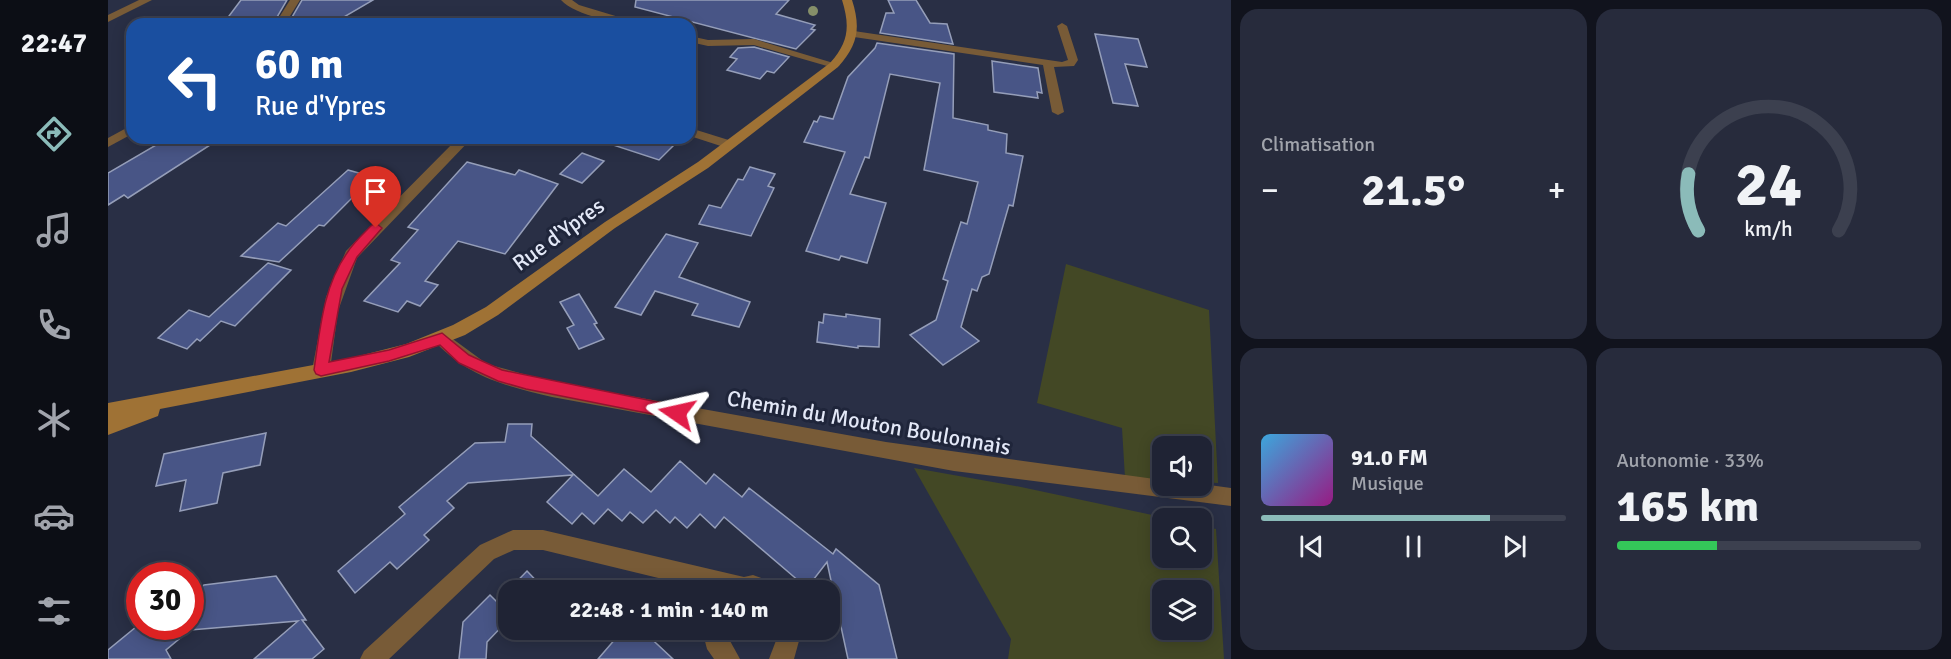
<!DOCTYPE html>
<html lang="fr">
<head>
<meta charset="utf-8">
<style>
  :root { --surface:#1f2334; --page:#272b3c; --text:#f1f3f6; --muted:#a1a4ac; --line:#3c404f; --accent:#8bbbb9 }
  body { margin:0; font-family:Signika,sans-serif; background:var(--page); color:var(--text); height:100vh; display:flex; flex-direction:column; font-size:22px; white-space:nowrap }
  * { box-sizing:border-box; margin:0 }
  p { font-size:20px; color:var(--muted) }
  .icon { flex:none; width:33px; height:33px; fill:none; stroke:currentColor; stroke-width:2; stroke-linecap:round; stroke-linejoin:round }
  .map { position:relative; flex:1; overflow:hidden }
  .side { display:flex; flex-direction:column; gap:9px; padding:9px; background:#11131d; width:720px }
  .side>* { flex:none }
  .top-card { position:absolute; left:18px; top:18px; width:570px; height:126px; border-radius:18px; box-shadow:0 3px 15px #0003,0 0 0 2px var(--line); background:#1a4fa0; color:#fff; overflow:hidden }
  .tools { position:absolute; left:1044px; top:436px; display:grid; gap:12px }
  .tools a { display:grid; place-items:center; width:60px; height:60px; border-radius:12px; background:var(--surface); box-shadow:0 3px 15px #0003,0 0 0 2px var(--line); font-size:30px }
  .speed { position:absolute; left:18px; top:562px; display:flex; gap:12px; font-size:30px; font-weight:700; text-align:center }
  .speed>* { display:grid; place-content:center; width:78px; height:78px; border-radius:50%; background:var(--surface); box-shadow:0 3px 15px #0003,0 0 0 2px var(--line); line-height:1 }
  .speed .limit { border:9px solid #d22; background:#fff; color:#111 }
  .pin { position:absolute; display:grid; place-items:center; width:51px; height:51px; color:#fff; margin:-62px -26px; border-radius:50% 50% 50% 0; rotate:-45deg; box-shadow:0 0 6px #0007 }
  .pin .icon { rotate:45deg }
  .me { position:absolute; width:66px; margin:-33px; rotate:281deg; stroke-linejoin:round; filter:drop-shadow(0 0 4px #0008) }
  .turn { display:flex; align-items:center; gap:21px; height:126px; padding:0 30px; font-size:27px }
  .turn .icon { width:78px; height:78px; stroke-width:2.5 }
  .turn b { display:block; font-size:42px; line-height:51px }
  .big { font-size:45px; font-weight:700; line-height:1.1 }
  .side .tile { flex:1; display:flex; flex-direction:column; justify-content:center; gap:9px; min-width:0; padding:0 21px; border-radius:18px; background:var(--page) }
  .side .dial { align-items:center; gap:0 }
  .dial svg { height:156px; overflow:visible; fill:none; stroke:var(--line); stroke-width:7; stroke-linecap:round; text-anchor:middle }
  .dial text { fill:var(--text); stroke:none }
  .song { display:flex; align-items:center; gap:18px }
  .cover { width:72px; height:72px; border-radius:9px; background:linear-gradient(135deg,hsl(200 70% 55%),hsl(310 70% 35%)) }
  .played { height:6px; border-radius:3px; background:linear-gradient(90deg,var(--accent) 75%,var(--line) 75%) }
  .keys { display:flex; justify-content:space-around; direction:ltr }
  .heat { display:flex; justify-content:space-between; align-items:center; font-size:33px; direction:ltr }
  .charge { height:9px; border-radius:4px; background:linear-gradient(90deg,#34c759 33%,var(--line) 0) }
  .side .tiles { flex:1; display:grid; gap:9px; grid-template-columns:repeat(2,1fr) }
  .trip { position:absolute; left:390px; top:580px; width:342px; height:60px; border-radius:18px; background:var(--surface); box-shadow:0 3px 15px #0003,0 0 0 2px var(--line); font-weight:700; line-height:60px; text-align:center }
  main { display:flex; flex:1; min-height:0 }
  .menu { display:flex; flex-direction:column; width:108px; justify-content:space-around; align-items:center; background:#0c0e15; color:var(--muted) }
  .menu .icon { width:42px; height:42px }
  .menu .on { color:var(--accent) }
  .menu b { font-size:27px; color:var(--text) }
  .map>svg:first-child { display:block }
</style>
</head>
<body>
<main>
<nav class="menu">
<b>22:47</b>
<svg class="icon on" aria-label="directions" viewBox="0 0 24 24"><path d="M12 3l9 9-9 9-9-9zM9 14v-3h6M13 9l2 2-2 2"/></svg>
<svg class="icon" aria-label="music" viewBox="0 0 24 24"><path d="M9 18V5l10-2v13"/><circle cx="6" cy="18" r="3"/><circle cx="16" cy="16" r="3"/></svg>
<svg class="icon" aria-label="phone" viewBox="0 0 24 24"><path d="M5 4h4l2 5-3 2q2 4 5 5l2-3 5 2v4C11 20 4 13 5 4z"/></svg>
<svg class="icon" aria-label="climate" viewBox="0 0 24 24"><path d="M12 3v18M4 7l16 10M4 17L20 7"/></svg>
<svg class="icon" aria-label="car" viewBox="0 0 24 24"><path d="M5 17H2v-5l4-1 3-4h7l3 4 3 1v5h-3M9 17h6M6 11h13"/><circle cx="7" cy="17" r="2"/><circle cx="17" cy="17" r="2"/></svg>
<svg class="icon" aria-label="filters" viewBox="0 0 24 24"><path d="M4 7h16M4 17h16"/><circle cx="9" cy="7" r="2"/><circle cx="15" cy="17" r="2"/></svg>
</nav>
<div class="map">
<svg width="1123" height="659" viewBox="0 0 1123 659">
  <rect width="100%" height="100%" fill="#292f45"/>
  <g fill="#434825" fill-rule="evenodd">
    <path d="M 958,264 L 1101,310 L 1110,483 L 1094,482 L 1094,447 L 1054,447 L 1054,480 L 1017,478 L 1014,428 L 929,403 Z"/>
    <path d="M 806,468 L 913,487 L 1063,519 L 1054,519 L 1054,558 L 1094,558 L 1094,526 L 1108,529 L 1116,659 L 900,659 L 903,639 ZM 1054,591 L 1094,591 L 1094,630 L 1054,630 Z"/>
  </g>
  <g fill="#485586" stroke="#959eb9" stroke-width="1.5">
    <path d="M 133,0 L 179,0 L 165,24 L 115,24 Z"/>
    <path d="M 194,0 L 265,0 L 224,24 L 180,24 Z"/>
    <path d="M 528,0 L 681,0 L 668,14 L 707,25 L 703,29 L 707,30 L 688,49 L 527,7 Z"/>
    <path d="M 780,0 L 808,0 L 822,23 L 839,24 L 845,44 L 772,33 L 778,13 L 786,13 Z"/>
    <path d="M 987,34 L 1030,39 L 1039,67 L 1017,64 L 1030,106 L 1005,103 Z"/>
    <path d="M 769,43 L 846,54 L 845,118 L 880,125 L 880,130 L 899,134 L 898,153 L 915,156 L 905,206 L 901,205 L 881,274 L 874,277 L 869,291 L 864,289 L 853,327 L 871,341 L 835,365 L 802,335 L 828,320 L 840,281 L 835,279 L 853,222 L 859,224 L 870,182 L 816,170 L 832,83 L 782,74 L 761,158 L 757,157 L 742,194 L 778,203 L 759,263 L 733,256 L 731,260 L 698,251 L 737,152 L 696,142 L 706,121 L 709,122 L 712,116 L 725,119 L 740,77 L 767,48 Z"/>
    <path d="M 646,47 L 681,57 L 666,73 L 659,71 L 652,79 L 619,70 L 629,59 L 622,57 L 630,48 Z"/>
    <path d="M 884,61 L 930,68 L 934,93 L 929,92 L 930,98 L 886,92 Z"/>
    <path d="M 60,138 L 113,138 L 20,198 L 16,195 L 0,205 L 0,173 Z"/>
    <path d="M 496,138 L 573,138 L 551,160 L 496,142 Z"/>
    <path d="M 474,153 L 496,161 L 474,183 L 452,174 Z"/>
    <path d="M 359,162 L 407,175 L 411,170 L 450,184 L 397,254 L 350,241 L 317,281 L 330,285 L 312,306 L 299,301 L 290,312 L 256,301 L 292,263 L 283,260 L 310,230 L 300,227 Z"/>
    <path d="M 642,167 L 667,174 L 660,186 L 666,188 L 643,236 L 591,224 L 601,205 L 613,208 L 630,179 L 635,180 Z"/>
    <path d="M 240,170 L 265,177 L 216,226 L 211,225 L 171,262 L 133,256 L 170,223 L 178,226 Z"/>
    <path d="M 558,234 L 590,243 L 571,277 L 642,302 L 631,327 L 584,315 L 590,304 L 547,291 L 533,315 L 507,307 Z"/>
    <path d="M 160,263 L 183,270 L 127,326 L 113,321 L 92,341 L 89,339 L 79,349 L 50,338 L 81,310 L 101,317 Z"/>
    <path d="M 471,294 L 489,323 L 486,324 L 496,339 L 471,349 L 459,328 L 466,325 L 452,302 Z"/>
    <path d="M 716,314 L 738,317 L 738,314 L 772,319 L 771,347 L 750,346 L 750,348 L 709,342 L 711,322 L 715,323 Z"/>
    <path d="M 400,424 L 424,424 L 423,436 L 490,496 L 516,469 L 543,492 L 572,461 L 598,484 L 606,474 L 634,497 L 641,488 L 725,554 L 728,549 L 771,585 L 789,659 L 740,659 L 719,562 L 699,588 L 616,517 L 607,528 L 592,514 L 579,528 L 567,517 L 562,523 L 548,510 L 535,523 L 522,512 L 514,521 L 500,509 L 486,524 L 474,513 L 464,524 L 439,502 L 465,475 L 360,483 L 339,501 L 346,508 L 316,535 L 321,540 L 289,569 L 282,562 L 247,593 L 230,571 L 297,514 L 291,507 L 367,443 L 397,442 Z"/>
    <path d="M 158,433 L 152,465 L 115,473 L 109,503 L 72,511 L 78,480 L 48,486 L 56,454 Z"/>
    <path d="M 419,571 L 438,591 L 400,591 L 400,620 L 379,642 L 378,659 L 351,659 L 355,622 L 382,595 L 389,602 Z"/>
    <path d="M 168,576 L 198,620 L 194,620 L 216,649 L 204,659 L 146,659 L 190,621 L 82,630 L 58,650 L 63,659 L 0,659 L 0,650 L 28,627 L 82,627 L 82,596 L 96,585 Z"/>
    <path d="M 515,630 L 534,630 L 565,659 L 490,659 Z"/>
  </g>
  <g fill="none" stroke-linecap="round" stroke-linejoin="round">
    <path fill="#785b37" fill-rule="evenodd" d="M 954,23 L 959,26 L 970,60 L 966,66 L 946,67 L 956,112 L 950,115 L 944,112 L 935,65 L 746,37 L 741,34 L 746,31 L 954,62 L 960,60 L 949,26 Z"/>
    <g fill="#785b37" fill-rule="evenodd">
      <path d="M 31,0 L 44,0 L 0,22 L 0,15 Z"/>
      <path d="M 182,0 L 192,0 L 177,24 L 167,24 Z"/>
      <path d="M 453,0 L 464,0 L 471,5 L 534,24 C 512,24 468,16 453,0 Z"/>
      <path d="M 582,36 L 600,40 L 646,39 L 732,65 L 726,68 L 646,45 L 600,46 L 582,42 Z"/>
      <path d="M 24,125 L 24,134 L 0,147 L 0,138 Z"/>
      <path d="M 582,128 L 627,142 L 628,145 L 622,149 L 582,136 Z"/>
      <path d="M 350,138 L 364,138 L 249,258 L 230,311 L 222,370 L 219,375 L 213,377 L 207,375 L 204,370 L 218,297 L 238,251 Z"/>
      <path d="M 334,331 L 379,364 L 444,382 L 778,442 L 1054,480 L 1054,486 L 1094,484 L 1123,488 L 1123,506 L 846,471 L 444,397 C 398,386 363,378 328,343 L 326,338 L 328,333 Z"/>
      <path d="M 405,530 L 435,530 L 636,577 L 645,575 L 667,583 L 670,591 L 604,591 L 435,550 L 406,550 L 386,559 L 281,659 L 252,659 L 256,651 L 372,545 Z"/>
      <path d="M 594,630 L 616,630 L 632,659 L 606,659 L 599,649 Z"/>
      <path d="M 672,630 L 694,630 L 686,659 L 661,659 Z"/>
    </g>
    <path fill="#9f7235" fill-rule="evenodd" d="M 734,0 L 744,0 C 753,28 750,45 730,67 L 600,168 L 507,228 L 390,315 L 357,335 L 301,357 L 243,372 L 52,409 L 50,416 L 0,435 L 0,403 L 243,358 L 298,344 L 345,325 L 378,307 L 497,222 L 590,162 L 722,63 C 741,42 742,26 734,0 Z"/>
  </g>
  <circle fill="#858f69" cx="705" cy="11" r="5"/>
  <path fill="#e11d48" stroke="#92132f" stroke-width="1.5" d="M 268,223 L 274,228 L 249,257 L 234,289 L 221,362 L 281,350 L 334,333 L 361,355 L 394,370 L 569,406 L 575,408 L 577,413 L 575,418 L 569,419 L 418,389 L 390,381 L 351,363 L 332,345 L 281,361 L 213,376 L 208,374 L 206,370 C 212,330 215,287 239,253 C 245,243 255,234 264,225 Z"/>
  <g text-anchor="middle" stroke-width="6" stroke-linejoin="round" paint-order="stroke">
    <g font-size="22" fill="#e3e8f7" stroke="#1f253a">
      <text transform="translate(450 234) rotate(-36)" y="8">Rue d'Ypres</text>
      <text transform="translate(761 422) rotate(10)" y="8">Chemin du Mouton Boulonnais</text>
    </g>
  </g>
</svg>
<div class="tools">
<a><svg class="icon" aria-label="sound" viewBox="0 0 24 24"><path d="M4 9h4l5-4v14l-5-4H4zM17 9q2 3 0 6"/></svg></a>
<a><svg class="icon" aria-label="search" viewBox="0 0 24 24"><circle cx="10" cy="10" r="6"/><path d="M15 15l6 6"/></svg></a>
<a><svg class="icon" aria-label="layers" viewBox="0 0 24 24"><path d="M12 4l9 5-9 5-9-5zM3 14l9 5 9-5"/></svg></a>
</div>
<div class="speed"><div class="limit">30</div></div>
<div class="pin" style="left:268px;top:228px;background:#d93025"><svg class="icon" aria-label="arrive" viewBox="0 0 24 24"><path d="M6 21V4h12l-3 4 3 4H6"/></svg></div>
<svg class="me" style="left:569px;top:413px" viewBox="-20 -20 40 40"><path d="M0-17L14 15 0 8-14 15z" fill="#e11d48" stroke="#fff" stroke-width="4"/></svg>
<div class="trip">22:48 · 1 min · 140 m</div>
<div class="top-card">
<div class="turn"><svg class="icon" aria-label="left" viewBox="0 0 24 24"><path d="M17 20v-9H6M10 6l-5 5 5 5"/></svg><div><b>60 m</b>Rue d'Ypres</div></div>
</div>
</div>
<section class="side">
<div class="tiles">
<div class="tile"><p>Climatisation</p>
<div class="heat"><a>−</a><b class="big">21.5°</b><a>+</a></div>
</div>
<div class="tile dial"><svg viewBox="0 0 100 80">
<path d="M14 69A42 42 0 1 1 86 69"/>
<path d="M14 69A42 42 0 0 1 9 40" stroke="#8bbbb9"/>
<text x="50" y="56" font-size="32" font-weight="700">24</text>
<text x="50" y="72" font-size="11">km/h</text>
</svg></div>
<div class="tile">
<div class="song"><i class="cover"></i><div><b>91.0 FM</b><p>Musique</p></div></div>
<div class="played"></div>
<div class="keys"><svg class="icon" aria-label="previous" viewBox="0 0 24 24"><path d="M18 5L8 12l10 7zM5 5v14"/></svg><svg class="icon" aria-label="pause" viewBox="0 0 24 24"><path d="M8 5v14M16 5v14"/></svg><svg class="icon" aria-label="next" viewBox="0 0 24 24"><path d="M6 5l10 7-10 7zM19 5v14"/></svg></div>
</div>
<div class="tile"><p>Autonomie · 33%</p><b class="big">165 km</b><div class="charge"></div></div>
</div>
</section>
</main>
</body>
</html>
